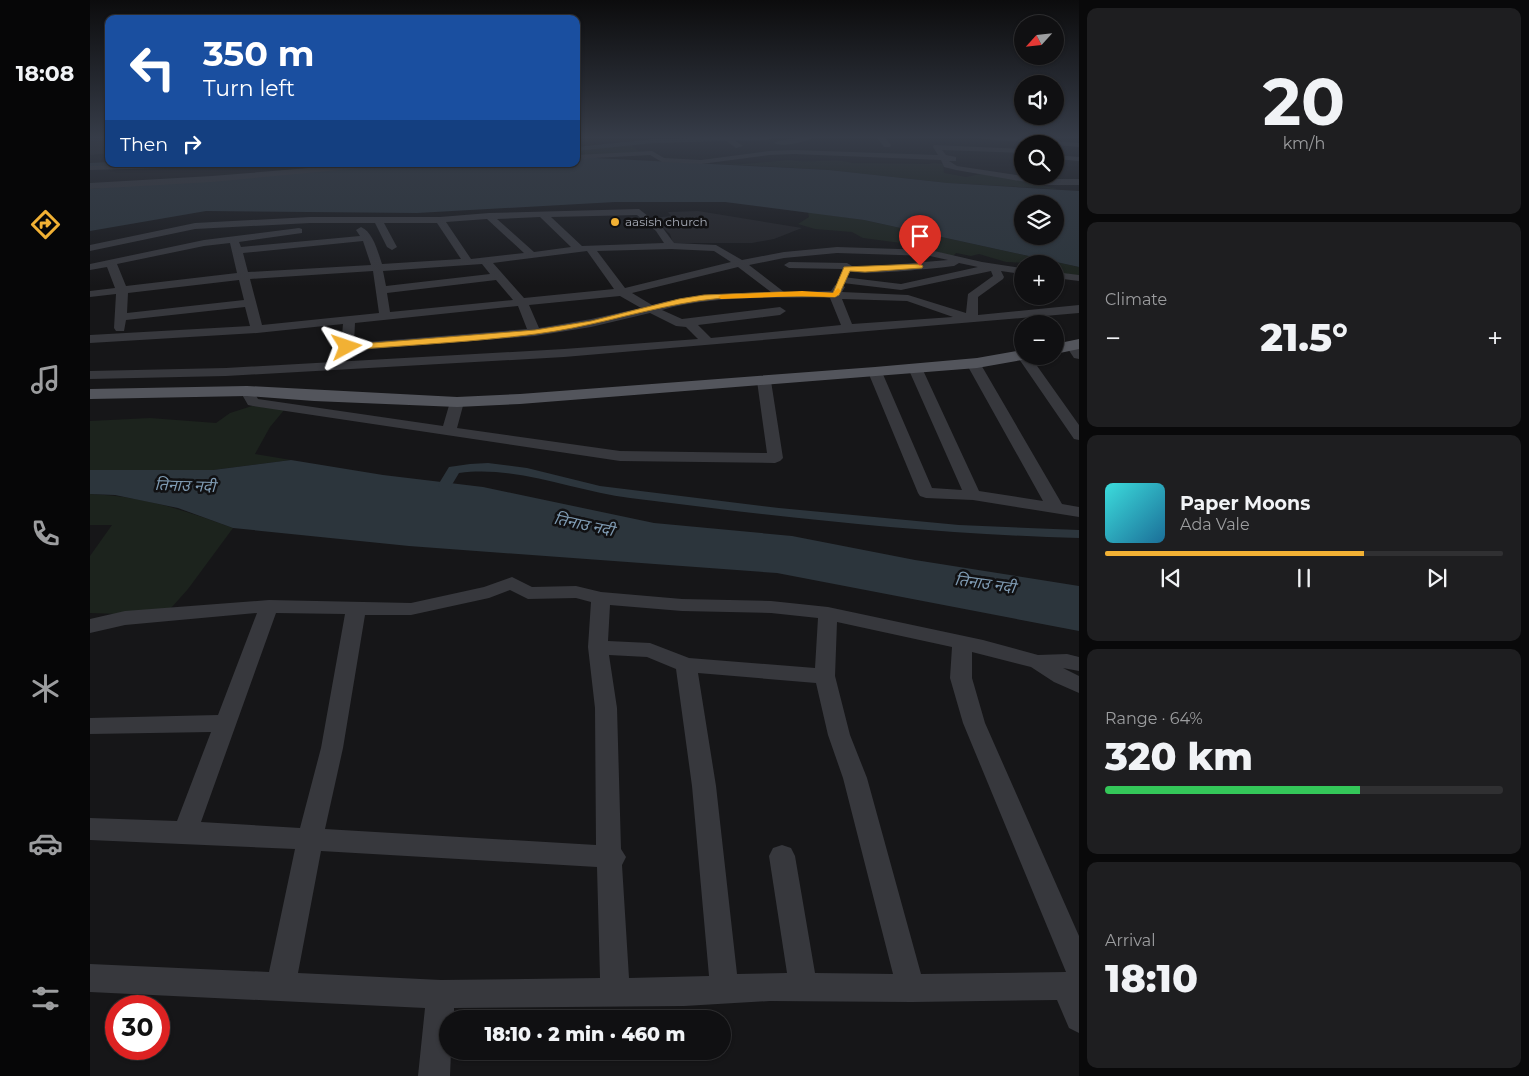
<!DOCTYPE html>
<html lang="en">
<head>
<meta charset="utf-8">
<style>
  :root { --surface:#101012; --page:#1e1e20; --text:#f1f3f6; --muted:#9c9d9f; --line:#303032; --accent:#f2b134 }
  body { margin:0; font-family:Montserrat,"Noto Sans Devanagari",sans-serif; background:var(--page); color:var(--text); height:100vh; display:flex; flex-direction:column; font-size:19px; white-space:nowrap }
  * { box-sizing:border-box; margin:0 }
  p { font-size:16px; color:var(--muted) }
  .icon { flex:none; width:28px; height:28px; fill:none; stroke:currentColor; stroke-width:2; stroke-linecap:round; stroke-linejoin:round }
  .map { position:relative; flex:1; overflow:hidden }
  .side { display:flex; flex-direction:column; gap:8px; padding:8px; background:#09090a; width:450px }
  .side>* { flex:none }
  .top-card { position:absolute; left:15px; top:15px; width:475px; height:152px; border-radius:10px; box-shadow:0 1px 4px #0004,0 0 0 1px var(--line); background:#1a4fa0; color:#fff; overflow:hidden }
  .needle { width:32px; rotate:243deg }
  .tools { position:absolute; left:924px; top:15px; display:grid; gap:10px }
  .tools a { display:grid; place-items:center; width:50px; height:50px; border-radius:50%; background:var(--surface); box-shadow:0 1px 4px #0004,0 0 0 1px var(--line); font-size:25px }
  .speed { position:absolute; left:15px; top:995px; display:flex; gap:10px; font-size:25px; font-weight:700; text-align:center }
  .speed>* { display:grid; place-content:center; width:65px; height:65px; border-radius:50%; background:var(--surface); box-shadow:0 1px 4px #0004,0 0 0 1px var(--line); line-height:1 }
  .speed .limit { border:8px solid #d22; background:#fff; color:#111 }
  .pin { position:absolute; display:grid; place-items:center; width:42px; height:42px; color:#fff; margin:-51px -21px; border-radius:50% 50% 50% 0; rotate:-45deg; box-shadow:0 0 5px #0007 }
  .pin .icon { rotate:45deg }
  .me { position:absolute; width:55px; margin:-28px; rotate:85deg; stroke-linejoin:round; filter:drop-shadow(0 0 4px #0008) }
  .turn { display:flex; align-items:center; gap:18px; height:105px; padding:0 15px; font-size:22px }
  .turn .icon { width:65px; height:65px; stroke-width:2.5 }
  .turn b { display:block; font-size:35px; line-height:42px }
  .then { display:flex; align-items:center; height:48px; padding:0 15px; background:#0003; gap:10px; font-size:19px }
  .big { font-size:38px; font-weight:800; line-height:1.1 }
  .side .card { flex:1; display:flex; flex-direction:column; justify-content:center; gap:8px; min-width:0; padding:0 18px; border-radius:10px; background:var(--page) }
  .side .dial { align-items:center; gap:0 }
  .dial b { font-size:65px; line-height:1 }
  .song { display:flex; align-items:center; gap:15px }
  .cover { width:60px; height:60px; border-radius:8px; background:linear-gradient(135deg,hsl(180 70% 55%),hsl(200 70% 35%)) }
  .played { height:5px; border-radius:2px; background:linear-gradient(90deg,var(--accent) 65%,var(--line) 65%) }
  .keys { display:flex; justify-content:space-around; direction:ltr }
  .heat { display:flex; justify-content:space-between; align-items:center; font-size:28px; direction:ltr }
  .charge { height:8px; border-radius:4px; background:linear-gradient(90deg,#34c759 64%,var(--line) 0) }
  .trip { position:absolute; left:349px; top:1010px; width:292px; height:50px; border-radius:25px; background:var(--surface); box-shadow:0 1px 4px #0004,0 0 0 1px var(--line); font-weight:800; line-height:50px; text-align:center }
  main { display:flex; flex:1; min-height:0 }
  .tab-bar { display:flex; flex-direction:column; width:90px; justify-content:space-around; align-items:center; background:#060607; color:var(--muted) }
  .tab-bar .icon { width:35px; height:35px }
  .tab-bar .selected { color:var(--accent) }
  .tab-bar b { font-size:22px; color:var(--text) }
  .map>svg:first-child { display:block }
</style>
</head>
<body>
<main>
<nav class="tab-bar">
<b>18:08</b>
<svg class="icon selected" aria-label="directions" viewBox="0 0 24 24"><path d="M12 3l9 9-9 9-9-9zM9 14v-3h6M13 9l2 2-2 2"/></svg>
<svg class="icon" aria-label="music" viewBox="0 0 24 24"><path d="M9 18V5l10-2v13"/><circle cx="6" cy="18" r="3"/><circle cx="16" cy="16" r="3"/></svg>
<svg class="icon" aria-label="phone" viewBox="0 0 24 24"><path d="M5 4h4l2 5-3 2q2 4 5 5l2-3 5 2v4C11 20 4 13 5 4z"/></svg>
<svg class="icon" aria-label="climate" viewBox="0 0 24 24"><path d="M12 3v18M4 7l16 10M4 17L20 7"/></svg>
<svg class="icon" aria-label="car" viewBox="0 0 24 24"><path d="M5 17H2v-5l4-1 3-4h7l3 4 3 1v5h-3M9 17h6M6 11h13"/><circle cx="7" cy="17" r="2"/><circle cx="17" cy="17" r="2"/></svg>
<svg class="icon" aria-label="filters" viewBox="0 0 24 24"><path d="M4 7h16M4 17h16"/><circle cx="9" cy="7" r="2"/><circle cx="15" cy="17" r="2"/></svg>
</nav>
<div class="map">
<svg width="989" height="1076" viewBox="0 0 989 1076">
  <rect width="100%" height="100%" fill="#161618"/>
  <g fill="#222225">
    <path d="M 0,136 L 19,136 L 19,153 L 0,155 Z"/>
    <path d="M 608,211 L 712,228 L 684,239 L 662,243 L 583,243 L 580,234 L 562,218 L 581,216 L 578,212 Z"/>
  </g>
  <g fill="#1c231d">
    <path d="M 541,145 L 551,153 L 486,156 L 486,150 Z"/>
    <path d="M 700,160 C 721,164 743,157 762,163 L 839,164 L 843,163 L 853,164 L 854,173 L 876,177 L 891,174 L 926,179 L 967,189 L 858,183 L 739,170 L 621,163 L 654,164 Z"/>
    <path d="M 718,212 L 774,220 L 989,267 L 989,277 L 965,273 L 965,264 L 916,262 L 889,254 L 881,256 L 866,253 L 863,256 L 839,250 L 841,243 L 817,239 L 811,243 L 773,238 L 762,232 L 725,229 L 708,224 L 719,217 Z"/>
    <path d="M 162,406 L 195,409 L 180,427 L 165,454 L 201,460 L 123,470 L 0,470 L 0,421 L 60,418 L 126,423 L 140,413 Z"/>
    <path d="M 0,494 C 52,496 94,510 143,528 L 98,589 L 81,608 L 29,614 L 0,613 L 0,556 L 22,525 L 0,525 Z"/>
  </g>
  <g fill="#2c353c" fill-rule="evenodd">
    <path d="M 486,157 L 739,170 L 858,183 L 989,191 L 989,267 L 774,220 L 635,202 L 525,202 L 327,213 L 116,211 L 0,231 L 0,189 L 231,167 L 315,164 L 486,164 ZM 932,204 L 965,204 L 965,236 L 932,236 Z"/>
    <path d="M 201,460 L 293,475 L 393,487 L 564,523 L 702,536 L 825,560 L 989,586 L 989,631 L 687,573 L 319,546 L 143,528 L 88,508 L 25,495 L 0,494 L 0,470 L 123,470 Z"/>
  </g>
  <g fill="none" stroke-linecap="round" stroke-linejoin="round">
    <g fill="#2c353c" fill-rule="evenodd">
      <path d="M 680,136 L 696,136 L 675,140 L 564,143 L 486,151 L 486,147 L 564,139 Z"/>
      <path d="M 19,162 L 19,164 L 25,164 L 22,166 L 0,167 L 0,163 Z"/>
      <path d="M 398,463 L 437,468 L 510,486 L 689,508 L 869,525 L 989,530 L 989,538 C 838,534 690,517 540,498 C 484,491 426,465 369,473 L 360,488 L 350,488 L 348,485 L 359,467 L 380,464 Z"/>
    </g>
    <g fill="#37383d" fill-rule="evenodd">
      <path d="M 630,136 L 638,136 L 653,146 L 646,148 Z"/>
      <path d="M 665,136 L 675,136 L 679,138 L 675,140 Z"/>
      <path d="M 711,136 L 727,136 C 719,141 692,148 684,143 C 692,138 703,141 711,136 Z"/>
      <path d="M 786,136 L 794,136 L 801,145 L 800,147 L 794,147 Z"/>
      <path d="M 881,136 L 906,136 L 989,143 L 989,147 L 885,138 Z"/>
      <path d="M 844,145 L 932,149 L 932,153 L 852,150 L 856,155 L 866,157 L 866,161 L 859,161 L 867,166 L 953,179 L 989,179 L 989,185 L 953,185 L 866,170 L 854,167 L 851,160 L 704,154 L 679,155 L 611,164 L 572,162 L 560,155 L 486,159 L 486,155 L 562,151 L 574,158 L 611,160 L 679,151 L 704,150 L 848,155 L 843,147 Z"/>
      <path d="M 965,155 L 989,157 L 989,161 L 965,159 Z"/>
      <path d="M 68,164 L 155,164 L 151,166 L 0,170 L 0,166 Z"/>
      <path d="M 268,164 L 297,164 L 293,166 L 122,182 L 0,189 L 0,183 L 122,176 Z"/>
      <path d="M 549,209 L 572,227 L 584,243 L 626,245 L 652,260 L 694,252 L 747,247 L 840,250 L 892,262 L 932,268 L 932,274 L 911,271 L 914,277 L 913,279 L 888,297 L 888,315 L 989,305 L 989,313 L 474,357 L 136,376 L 0,379 L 0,371 L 136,368 L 474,349 L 608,339 L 596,327 L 586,326 L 560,313 L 501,327 L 445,336 L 257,351 L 251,347 L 253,324 L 167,333 L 0,343 L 0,335 L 160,326 L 155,307 L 36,320 L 34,331 L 26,331 L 24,328 L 26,294 L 0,297 L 0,291 L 25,288 L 17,267 L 0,270 L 0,264 L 114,240 L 209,228 L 212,229 L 212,233 L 149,242 L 151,247 L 270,236 L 266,230 L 271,227 C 283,232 288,252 292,264 L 371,259 L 347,223 L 294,223 L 307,247 L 302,250 L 297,247 L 285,223 L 220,223 L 105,229 L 0,251 L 0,245 L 105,223 L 220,217 L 350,217 L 399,213 ZM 547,215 L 566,231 L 574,243 L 492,246 L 461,217 ZM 450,217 L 481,247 L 444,252 L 407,219 ZM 397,219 L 434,253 L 381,259 L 356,222 ZM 273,241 L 281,265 L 158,272 L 153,253 ZM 140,243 L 147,273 L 36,286 L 27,264 L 114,246 ZM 581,249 L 624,251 L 641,262 L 535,288 L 507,251 ZM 497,251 L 524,289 L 434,298 L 403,263 ZM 747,253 L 840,256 L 858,260 L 775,267 L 762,266 L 757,263 L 699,262 L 694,265 L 699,268 L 752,269 C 762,278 846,268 864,266 L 869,263 L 888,267 L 811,284 L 753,277 L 747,280 L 753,283 L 811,290 L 901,271 L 903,276 L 878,294 L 876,313 L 818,295 L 752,292 L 755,287 L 749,284 L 745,285 L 741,291 L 694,292 L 659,265 L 694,258 ZM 392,264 L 400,274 L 296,286 L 293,271 ZM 648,267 L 681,292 C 640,294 602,294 562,305 L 542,293 ZM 283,271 L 289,313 L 172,325 L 160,279 ZM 149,280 L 154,300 L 37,313 L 38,293 ZM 406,280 L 423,300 L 300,312 L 297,293 ZM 530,296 L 551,308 L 501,319 L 449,328 L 439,305 ZM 734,297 L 740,298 L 751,325 L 621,338 L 608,325 L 690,315 L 696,311 L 690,307 L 592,319 L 572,310 C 622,295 682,299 734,297 ZM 752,299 L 817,301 L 863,317 L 762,324 ZM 428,306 L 437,329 L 264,343 L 265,323 Z"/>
      <path d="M 965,272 L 989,275 L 989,281 L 965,278 Z"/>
      <path d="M 982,342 L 989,346 L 989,359 L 984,358 L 976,346 Z"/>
      <path d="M 932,352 L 932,356 L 940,356 L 989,425 L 989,440 L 984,439 L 927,356 Z"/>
      <path d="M 883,359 L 890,363 L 972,504 L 989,507 L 989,517 L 883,500 L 836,498 L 830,496 L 828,493 L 778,372 L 780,369 L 790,369 L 792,372 L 842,488 L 872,490 L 818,368 L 825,364 L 832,368 L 889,491 L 953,501 L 876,363 Z"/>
      <path d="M 674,377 L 681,381 L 693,458 L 690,461 L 685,463 L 530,461 L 163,406 L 158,405 L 150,391 L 157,387 L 162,388 L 168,399 L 353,426 L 360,402 L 362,399 L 372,399 L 374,402 L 367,428 L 530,451 L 677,453 L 667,381 Z"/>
      <path d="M 422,577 L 442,587 L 486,586 L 511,592 L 592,599 L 681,601 L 738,607 L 893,640 L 948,655 L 977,654 L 989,657 L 989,671 L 973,668 L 989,676 L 989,693 L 964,682 L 941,667 L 882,652 L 882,678 L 895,723 L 989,936 L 989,1033 L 979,1028 L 967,1000 L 822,1002 L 680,1001 L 594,1006 L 364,1008 L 364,1019 L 358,1019 L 358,1051 L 361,1051 L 360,1076 L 328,1076 L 335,1008 L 0,992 L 0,964 L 179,972 L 205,849 L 0,840 L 0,818 L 87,821 L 121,732 L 0,734 L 0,718 L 128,715 L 167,613 L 35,625 L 0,633 L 0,619 L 35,611 L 179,600 L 321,603 L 394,587 ZM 420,590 L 438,599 L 486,598 L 501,602 L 498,647 L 505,708 L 506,845 L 235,829 L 253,748 L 275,615 L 321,615 L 399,598 ZM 520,605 L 592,611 L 681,613 L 728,618 L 725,668 L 599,658 L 560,643 L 518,641 ZM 186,613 L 255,614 L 231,748 L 210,828 L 111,822 ZM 747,622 L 862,647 L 860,678 L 873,723 L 976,972 L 831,974 L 777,778 L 760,735 L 745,676 ZM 519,655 L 557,657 L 586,669 L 602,786 L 619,976 L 539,978 L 532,865 L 536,857 L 531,849 L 527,708 ZM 608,673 L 726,683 L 738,735 L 753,778 L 803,974 L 725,973 L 705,856 L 701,848 L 692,845 L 683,848 L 679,856 L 697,973 L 647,974 L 626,786 ZM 231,851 L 507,867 L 510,978 L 351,980 L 208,973 Z"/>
    </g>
    <g fill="#53555c" fill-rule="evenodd">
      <path d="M 989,339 L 989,349 L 965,354 L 965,344 Z"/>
      <path d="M 932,350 L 932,356 L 939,356 L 938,359 L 887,368 L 430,404 L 367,407 L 224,401 L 157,396 L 0,399 L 0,389 L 157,386 L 367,397 L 430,394 L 785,367 L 887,358 Z"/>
    </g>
  </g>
  <linearGradient id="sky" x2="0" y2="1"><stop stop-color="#0c0c0d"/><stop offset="0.48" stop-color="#363c48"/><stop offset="1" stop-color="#363c48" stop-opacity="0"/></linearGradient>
  <rect width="989" height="286" fill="url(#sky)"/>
  <path fill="#f2b134" stroke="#9d7322" d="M 830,264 L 833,266 L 832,268 L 775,272 L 760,271 L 749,295 L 745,297 C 694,296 640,294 590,304 C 542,313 495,328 446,334 C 383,342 320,345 257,350 L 253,347 L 257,345 L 445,330 L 501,321 L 589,299 L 614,295 L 690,292 L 743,293 L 754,267 Z"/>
  <path fill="#f59e0b" d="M 748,288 L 751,291 L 745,297 L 712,296 L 631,299 L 628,297 L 631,295 L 712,291 L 743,293 Z"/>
  <circle fill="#f2b134" stroke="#111113" stroke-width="2" cx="525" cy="222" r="5"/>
  <g text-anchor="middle" stroke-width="5" stroke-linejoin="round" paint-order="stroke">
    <g font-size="12" fill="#a8adb8" stroke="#111113" text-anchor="start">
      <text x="535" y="226">aasish church</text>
    </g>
    <g font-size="16" font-style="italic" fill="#7f9bb3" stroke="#111113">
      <text transform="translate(95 485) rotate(2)" y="6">तिनाउ नदी</text>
      <text transform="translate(494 524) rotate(12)" y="6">तिनाउ नदी</text>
      <text transform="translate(895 583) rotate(8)" y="6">तिनाउ नदी</text>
    </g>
  </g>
</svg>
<div class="tools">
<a><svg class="needle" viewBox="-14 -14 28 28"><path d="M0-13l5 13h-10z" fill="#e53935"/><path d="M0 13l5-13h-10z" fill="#9c9d9f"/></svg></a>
<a><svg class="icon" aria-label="sound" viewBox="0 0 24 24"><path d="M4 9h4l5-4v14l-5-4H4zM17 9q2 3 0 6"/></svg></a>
<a><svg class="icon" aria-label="search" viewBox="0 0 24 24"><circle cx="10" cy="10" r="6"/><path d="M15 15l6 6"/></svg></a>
<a><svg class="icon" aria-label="layers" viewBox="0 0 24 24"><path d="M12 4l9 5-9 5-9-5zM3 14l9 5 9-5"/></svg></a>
<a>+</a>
<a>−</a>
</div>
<div class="speed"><div class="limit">30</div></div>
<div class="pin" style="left:830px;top:266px;background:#d93025"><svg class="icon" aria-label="arrive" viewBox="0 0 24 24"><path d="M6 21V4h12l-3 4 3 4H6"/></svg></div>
<svg class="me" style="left:257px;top:347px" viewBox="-20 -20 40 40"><path d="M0-17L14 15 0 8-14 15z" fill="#f2b134" stroke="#fff" stroke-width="4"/></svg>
<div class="trip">18:10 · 2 min · 460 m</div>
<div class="top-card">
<div class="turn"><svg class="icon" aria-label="left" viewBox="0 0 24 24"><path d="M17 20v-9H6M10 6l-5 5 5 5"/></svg><div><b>350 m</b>Turn left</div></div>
<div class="then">Then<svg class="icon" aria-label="right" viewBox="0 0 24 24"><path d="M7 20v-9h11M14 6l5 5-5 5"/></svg></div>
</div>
</div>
<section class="side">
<div class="card dial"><b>20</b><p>km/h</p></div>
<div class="card"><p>Climate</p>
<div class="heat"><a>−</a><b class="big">21.5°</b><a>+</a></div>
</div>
<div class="card">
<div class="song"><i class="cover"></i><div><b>Paper Moons</b><p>Ada Vale</p></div></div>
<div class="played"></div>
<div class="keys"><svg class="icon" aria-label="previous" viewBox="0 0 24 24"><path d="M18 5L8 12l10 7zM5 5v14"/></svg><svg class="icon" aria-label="pause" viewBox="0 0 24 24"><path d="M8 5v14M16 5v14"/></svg><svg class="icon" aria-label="next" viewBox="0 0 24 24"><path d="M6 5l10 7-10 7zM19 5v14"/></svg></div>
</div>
<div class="card"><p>Range · 64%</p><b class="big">320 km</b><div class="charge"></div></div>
<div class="card"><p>Arrival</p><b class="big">18:10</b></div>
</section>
</main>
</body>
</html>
